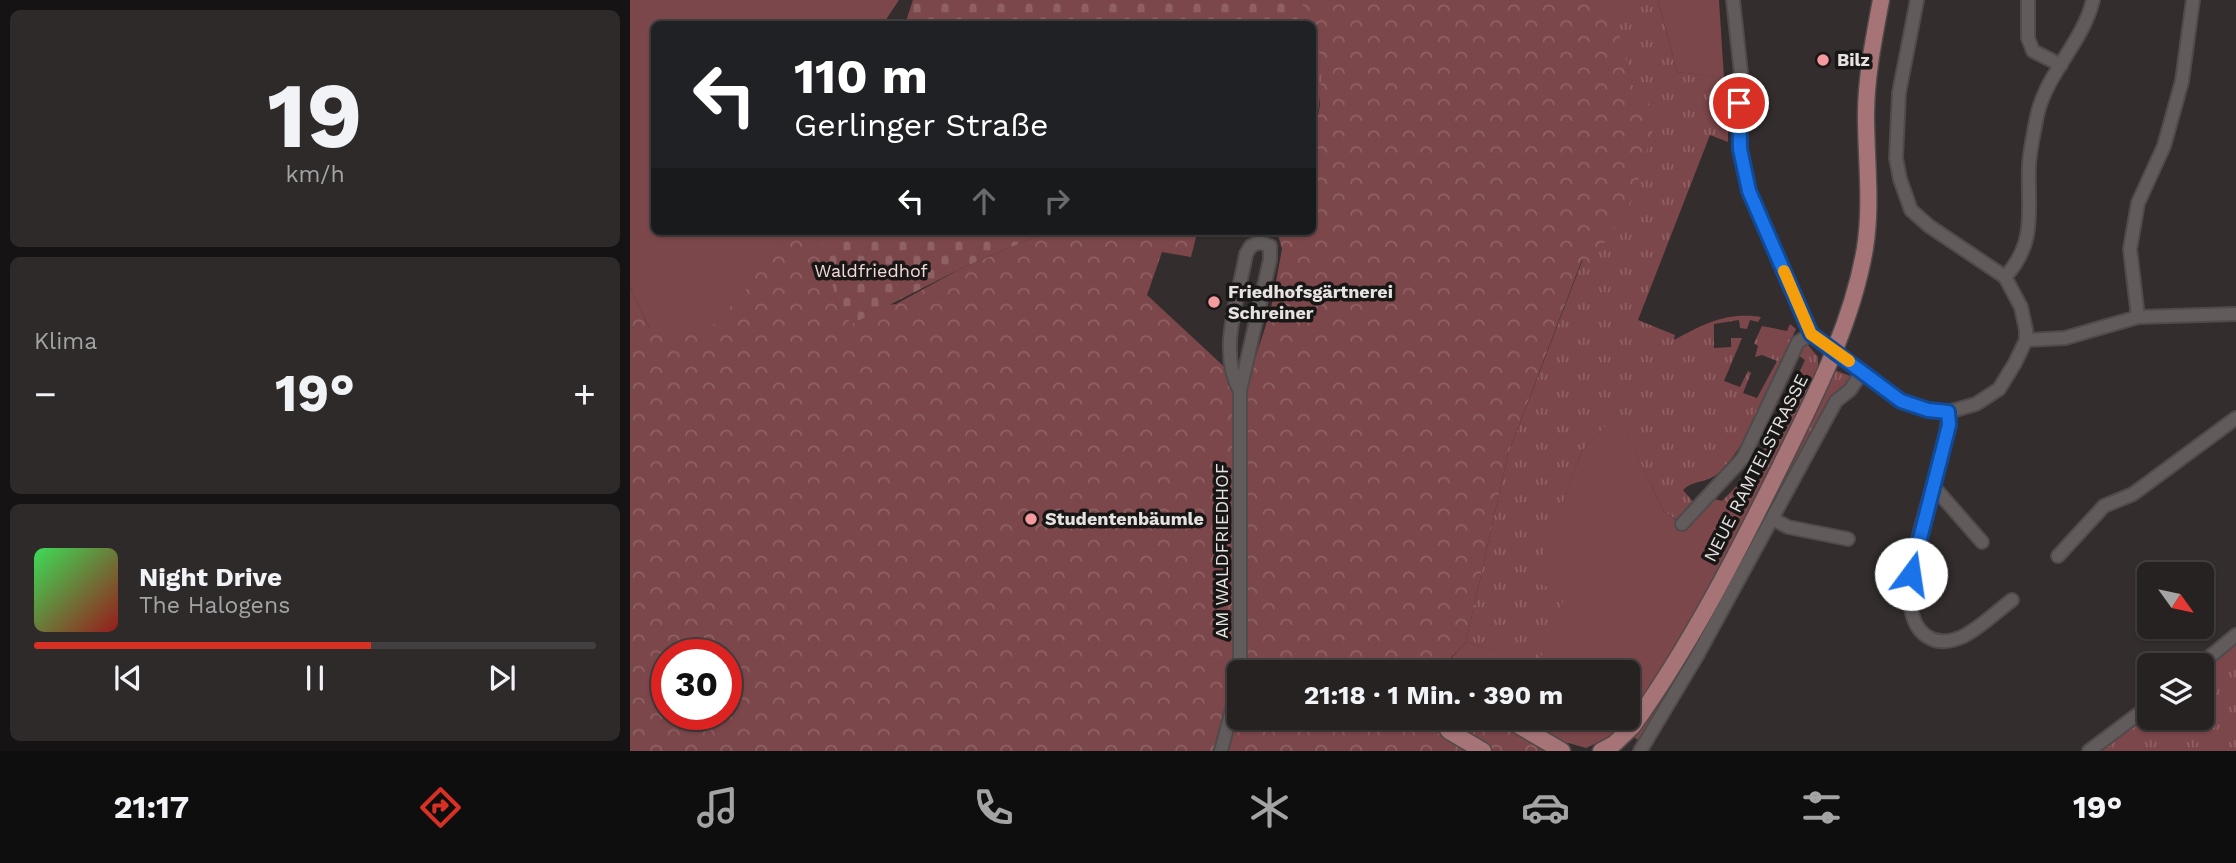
<!DOCTYPE html>
<html lang="de">
<head>
<meta charset="utf-8">
<style>
  :root { --surface:#262222; --page:#2e2a2a; --text:#f1f3f6; --muted:#a4a4a5; --line:#423f40; --accent:#d93025 }
  body { margin:0; font-family:"Work Sans",sans-serif; background:var(--page); color:var(--text); height:100vh; display:flex; flex-direction:column; font-size:26px; white-space:nowrap }
  * { box-sizing:border-box; margin:0 }
  p { font-size:23px; color:var(--muted) }
  .icon { flex:none; width:38px; height:38px; fill:none; stroke:currentColor; stroke-width:2; stroke-linecap:round; stroke-linejoin:round }
  .map { position:relative; flex:1; overflow:hidden }
  .panel { display:flex; flex-direction:column; gap:10px; padding:10px; background:#151313; width:630px }
  .panel>* { flex:none }
  .guide { position:absolute; left:21px; top:21px; width:665px; height:214px; border-radius:10px; box-shadow:0 2px 5px #0004,0 0 0 2px var(--line); background:#202124; color:#fff; overflow:hidden }
  .needle { width:46px; rotate:123deg }
  .fabs { position:absolute; left:1507px; top:562px; display:grid; gap:14px }
  .fabs a { display:grid; place-items:center; width:77px; height:77px; border-radius:10px; background:var(--surface); box-shadow:0 2px 5px #0004,0 0 0 2px var(--line); font-size:35px }
  .speed { position:absolute; left:21px; top:639px; display:flex; gap:14px; font-size:35px; font-weight:700; text-align:center }
  .speed>* { display:grid; place-content:center; width:91px; height:91px; border-radius:50%; background:var(--surface); box-shadow:0 2px 5px #0004,0 0 0 2px var(--line); line-height:1 }
  .speed .limit { border:10px solid #d22; background:#fff; color:#111 }
  .pin { position:absolute; display:grid; place-items:center; width:60px; height:60px; color:#fff; margin:-30px; border:4px solid #fff; border-radius:50%; box-shadow:0 2px 7px #0007 }
  .me { position:absolute; width:77px; margin:-38px; rotate:14deg; stroke-linejoin:round; filter:drop-shadow(0 0 5px #0008) }
  .turn { display:flex; align-items:center; gap:24px; height:147px; padding:0 28px; font-size:32px }
  .turn .icon { width:91px; height:91px; stroke-width:2.5 }
  .turn b { display:block; font-size:49px; line-height:60px }
  .lanes { display:flex; align-items:center; height:66px; padding:0 28px; background:#0003; justify-content:center; gap:35px; direction:ltr }
  .lanes .off { opacity:.35 }
  .big { font-size:52px; font-weight:700; line-height:1.1 }
  .panel .tile { flex:1; display:flex; flex-direction:column; justify-content:center; gap:10px; min-width:0; padding:0 24px; border-radius:10px; background:var(--page) }
  .panel .dial { align-items:center; gap:0 }
  .dial b { font-size:91px; line-height:1 }
  .song { display:flex; align-items:center; gap:21px }
  .cover { width:84px; height:84px; border-radius:10px; background:linear-gradient(135deg,hsl(130 70% 55%),hsl(0 70% 35%)) }
  .played { height:7px; border-radius:4px; background:linear-gradient(90deg,var(--accent) 60%,var(--line) 60%) }
  .keys { display:flex; justify-content:space-around; direction:ltr }
  .heat { display:flex; justify-content:space-between; align-items:center; font-size:38px; direction:ltr }
  .trip { position:absolute; left:597px; top:660px; width:413px; height:70px; border-radius:10px; background:var(--surface); box-shadow:0 2px 5px #0004,0 0 0 2px var(--line); font-weight:700; line-height:70px; text-align:center }
  .tab-bar { display:flex; height:112px; justify-content:space-around; align-items:center; background:#0f0e0e; color:var(--muted) }
  .tab-bar .icon { width:49px; height:49px }
  .tab-bar .active { color:var(--accent) }
  .tab-bar b { font-size:32px; color:var(--text) }
  main { display:flex; flex:1; min-height:0 }
  .map>svg:first-child { display:block }
</style>
</head>
<body>
<main>
<section class="panel">
<div class="tile dial"><b>19</b><p>km/h</p></div>
<div class="tile"><p>Klima</p>
<div class="heat"><a>−</a><b class="big">19°</b><a>+</a></div>
</div>
<div class="tile">
<div class="song"><i class="cover"></i><div><b>Night Drive</b><p>The Halogens</p></div></div>
<div class="played"></div>
<div class="keys"><svg class="icon" aria-label="previous" viewBox="0 0 24 24"><path d="M18 5L8 12l10 7zM5 5v14"/></svg><svg class="icon" aria-label="pause" viewBox="0 0 24 24"><path d="M8 5v14M16 5v14"/></svg><svg class="icon" aria-label="next" viewBox="0 0 24 24"><path d="M6 5l10 7-10 7zM19 5v14"/></svg></div>
</div>
</section>
<div class="map">
<svg width="1606" height="751" viewBox="0 0 1606 751">
  <defs>
    <pattern id="grass-tufts" width="24" height="20" patternUnits="userSpaceOnUse" patternTransform="scale(1.75)"><rect width="24" height="20" fill="#7c474a"/><path d="M3 7l-1-3M5 7V3M7 7l1-3M15 17l-1-3M17 17v-4M19 17l1-3" fill="none" stroke="#8f6164"/></pattern>
    <pattern id="forest-crowns" width="20" height="18" patternUnits="userSpaceOnUse" patternTransform="scale(1.75)"><rect width="20" height="18" fill="#7c474a"/><path d="M2 6a3 3 0 1 1 6 0M12 15a3 3 0 1 1 6 0" fill="none" stroke="#8f6164"/></pattern>
    <pattern id="cemetery-stones" width="16" height="16" patternUnits="userSpaceOnUse" patternTransform="scale(1.75)"><rect width="16" height="16" fill="#7c474a"/><path d="M2 7V4a2 2 0 0 1 4 0v3zM10 15v-3a2 2 0 0 1 4 0v3z" fill="#8f6164"/></pattern>
  </defs>
  <rect width="100%" height="100%" fill="#332d2d"/>
  <g fill="url(#grass-tufts)">
    <path d="M 979,0 L 1028,0 L 1047,72 L 1098,78 L 1098,142 L 1080,135 L 1008,320 L 1045,335 L 1044,340 C 1074,324 1096,312 1131,317 L 1128,322 L 1120,320 L 1117,329 L 1110,328 L 1109,320 L 1084,324 L 1084,348 L 1101,347 L 1101,338 L 1112,338 L 1094,381 L 1110,387 L 1118,371 L 1121,373 L 1113,393 L 1127,398 L 1147,361 L 1132,355 L 1125,357 L 1128,346 L 1124,343 L 1132,326 L 1157,331 L 1160,324 L 1166,329 C 1147,369 1119,449 1086,475 C 1075,483 1063,480 1053,490 L 1064,503 L 1048,521 L 1034,512 L 987,414 L 952,451 L 904,581 L 937,593 L 909,663 L 836,642 L 878,454 L 953,259 L 959,266 L 1004,90 Z"/>
    <path d="M 1178,345 L 1188,357 L 1188,368 L 1124,508 L 1092,501 L 1126,466 L 1175,360 L 1168,355 L 1173,347 Z"/>
    <path d="M 1204,370 L 1223,377 L 1010,742 L 1003,736 Z"/>
    <path d="M 1606,635 L 1606,751 L 1459,751 L 1519,706 L 1519,718 L 1572,718 L 1572,665 Z"/>
    <path d="M 988,726 L 991,728 L 988,733 L 956,748 L 914,736 Z"/>
  </g>
  <path fill="url(#forest-crowns)" fill-rule="evenodd" d="M 670,0 L 980,0 L 1004,90 L 1028,112 L 1003,198 L 959,267 L 952,260 L 878,454 L 836,642 L 814,665 L 819,672 L 609,672 L 609,718 L 863,718 L 918,751 L 0,751 L 0,287 L 19,328 L 156,234 L 156,231 L 192,231 L 191,236 L 209,310 L 266,304 L 332,268 L 419,231 L 594,231 L 566,237 L 561,257 L 532,252 L 517,295 L 616,387 L 641,309 L 652,249 L 647,231 L 682,231 L 683,143 L 690,104 L 688,41 ZM 37,654 L 96,654 L 96,714 L 37,714 Z"/>
  <g fill="url(#cemetery-stones)">
    <path d="M 283,0 L 670,0 L 681,24 L 275,24 Z"/>
    <path d="M 683,28 C 698,62 689,108 683,143 Z"/>
    <path d="M 192,231 L 419,231 L 332,268 L 222,324 L 209,310 L 190,236 Z"/>
  </g>
  <g fill="#7c474a">
    <path d="M 0,0 L 269,0 L 253,24 L 24,24 L 24,231 L 156,231 L 115,291 L 74,335 L 19,328 L 0,287 Z"/>
    <path d="M 1028,0 L 1089,0 L 1094,78 L 1047,72 Z"/>
    <path d="M 987,413 L 1034,512 L 1056,527 L 1084,499 L 1124,508 L 1070,607 L 1002,717 C 984,728 937,740 915,736 C 906,734 894,723 887,718 L 998,718 L 998,672 L 819,672 L 814,666 L 836,642 L 909,662 L 936,594 L 903,581 L 952,451 Z"/>
  </g>
  <g fill="none" stroke-linecap="round" stroke-linejoin="round">
    <defs>
      <g id="minor">
        <path d="M 1103,0 L 1111,73 L 1110,149 L 1119,191 L 1181,334 L 1271,401 L 1298,410 L 1318,412 L 1346,404 L 1369,389 L 1385,363 L 1396,340 L 1396,330 L 1391,307 L 1375,277 L 1299,226 L 1281,210 L 1270,179 L 1266,158 L 1269,93 L 1287,0"/>
        <path d="M 1398,0 L 1398,38 L 1403,51 L 1431,65"/>
        <path d="M 1375,277 C 1408,241 1397,209 1399,165 C 1400,149 1404,132 1407,116 C 1416,73 1453,43 1463,0"/>
        <path d="M 1508,317 L 1500,249 L 1508,203 L 1534,146 L 1552,81 L 1563,0"/>
        <path d="M 1396,340 L 1435,338 L 1508,317 L 1606,314"/>
        <path d="M 1318,412 C 1321,462 1247,607 1298,637 C 1309,644 1323,641 1334,636 C 1351,627 1366,612 1382,600"/>
        <path d="M 1304,487 L 1352,542"/>
        <path d="M 1143,519 L 1158,527 L 1218,539"/>
        <path d="M 1052,524 L 1113,458 L 1168,342 L 1181,334"/>
        <path d="M 1428,556 L 1474,506 L 1503,494 L 1606,418"/>
        <path d="M 1570,665 L 1606,635"/>
        <path d="M 591,751 L 606,694 L 610,663 L 610,391 L 640,260 L 640,246 L 629,242 L 621,246 L 616,254 C 609,297 587,351 610,391"/>
        <path d="M 1010,751 L 1067,656 L 1206,401 L 1220,390 L 1232,372"/>
        <path d="M 1459,751 L 1519,706"/>
      </g>
      <g id="major">
        <path d="M 810,718 L 819,731 L 853,751"/>
        <path d="M 876,718 L 932,751"/>
        <path d="M 971,751 L 984,744 L 1002,727 C 1060,646 1107,554 1151,465 C 1185,395 1222,325 1235,248 C 1242,204 1236,160 1236,115 C 1236,77 1244,38 1251,0"/>
      </g>
    </defs>
    <use href="#minor" stroke="#504a4a" stroke-width="16"/>
    <use href="#major" stroke="#504a4a" stroke-width="19"/>
    <use href="#minor" stroke="#625b5b" stroke-width="12"/>
    <use href="#major" stroke="#a67476" stroke-width="16"/>
  </g>
  <g fill="none" stroke-linecap="round" stroke-linejoin="round">
    <defs>
      <path id="route" d="M 1109,103 L 1110,149 L 1119,191 L 1181,334 L 1271,401 L 1298,410 L 1318,412 L 1319,425 L 1281,574"/>
    </defs>
    <use href="#route" stroke="#114b97" stroke-width="18"/>
    <use href="#route" stroke="#1a73e8" stroke-width="12"/>
    <path stroke="#f59e0b" stroke-width="12" d="M 1154,271 L 1181,334 L 1219,361"/>
  </g>
  <g fill="#f59b9f" stroke="#191616" stroke-width="2.5">
    <circle cx="1193" cy="60" r="7"/>
    <circle cx="584" cy="302" r="7"/>
    <circle cx="401" cy="519" r="7"/>
  </g>
  <g text-anchor="middle" stroke-width="7" stroke-linejoin="round" paint-order="stroke">
    <g font-size="18" font-weight="bold" fill="#e6e2e2" stroke="#191616" text-anchor="start">
      <text x="1207" y="66">Bilz</text>
      <text x="598" y="298">Friedhofsgärtnerei<tspan x="598" dy="21">Schreiner</tspan></text>
      <text x="415" y="525">Studentenbäumle</text>
    </g>
    <g font-size="18" fill="#f4d9d9" stroke="#191616">
      <text x="241" y="277">Waldfriedhof</text>
    </g>
    <g font-size="18" fill="#e6e2e2" stroke="#191616">
      <text transform="translate(1126 468) rotate(-63)" y="6">NEUE RAMTELSTRASSE</text>
      <text transform="translate(592 551) rotate(-90)" y="6">AM WALDFRIEDHOF</text>
    </g>
  </g>
</svg>
<div class="fabs">
<a><svg class="needle" viewBox="-14 -14 28 28"><path d="M0-13l5 13h-10z" fill="#e53935"/><path d="M0 13l5-13h-10z" fill="#a4a4a5"/></svg></a>
<a><svg class="icon" aria-label="layers" viewBox="0 0 24 24"><path d="M12 4l9 5-9 5-9-5zM3 14l9 5 9-5"/></svg></a>
</div>
<div class="speed"><div class="limit">30</div></div>
<div class="pin" style="left:1109px;top:103px;background:#d93025"><svg class="icon" aria-label="arrive" viewBox="0 0 24 24"><path d="M6 21V4h12l-3 4 3 4H6"/></svg></div>
<svg class="me" style="left:1281px;top:574px" viewBox="-20 -20 40 40"><circle r="19" fill="#fff"/><path d="M0-13L10 11 0 6-10 11z" fill="#1a73e8"/></svg>
<div class="trip">21:18 · 1 Min. · 390 m</div>
<div class="guide">
<div class="turn"><svg class="icon" aria-label="left" viewBox="0 0 24 24"><path d="M17 20v-9H6M10 6l-5 5 5 5"/></svg><div><b>110 m</b>Gerlinger Straße</div></div>
<div class="lanes"><svg class="icon" aria-label="left" viewBox="0 0 24 24"><path d="M17 20v-9H6M10 6l-5 5 5 5"/></svg><svg class="icon off" aria-label="ahead" viewBox="0 0 24 24"><path d="M12 20V5M6 11l6-6 6 6"/></svg><svg class="icon off" aria-label="right" viewBox="0 0 24 24"><path d="M7 20v-9h11M14 6l5 5-5 5"/></svg></div>
</div>
</div>
</main>
<nav class="tab-bar">
<b>21:17</b>
<svg class="icon active" aria-label="directions" viewBox="0 0 24 24"><path d="M12 3l9 9-9 9-9-9zM9 14v-3h6M13 9l2 2-2 2"/></svg>
<svg class="icon" aria-label="music" viewBox="0 0 24 24"><path d="M9 18V5l10-2v13"/><circle cx="6" cy="18" r="3"/><circle cx="16" cy="16" r="3"/></svg>
<svg class="icon" aria-label="phone" viewBox="0 0 24 24"><path d="M5 4h4l2 5-3 2q2 4 5 5l2-3 5 2v4C11 20 4 13 5 4z"/></svg>
<svg class="icon" aria-label="climate" viewBox="0 0 24 24"><path d="M12 3v18M4 7l16 10M4 17L20 7"/></svg>
<svg class="icon" aria-label="car" viewBox="0 0 24 24"><path d="M5 17H2v-5l4-1 3-4h7l3 4 3 1v5h-3M9 17h6M6 11h13"/><circle cx="7" cy="17" r="2"/><circle cx="17" cy="17" r="2"/></svg>
<svg class="icon" aria-label="filters" viewBox="0 0 24 24"><path d="M4 7h16M4 17h16"/><circle cx="9" cy="7" r="2"/><circle cx="15" cy="17" r="2"/></svg>
<b>19°</b>
</nav>
</body>
</html>
